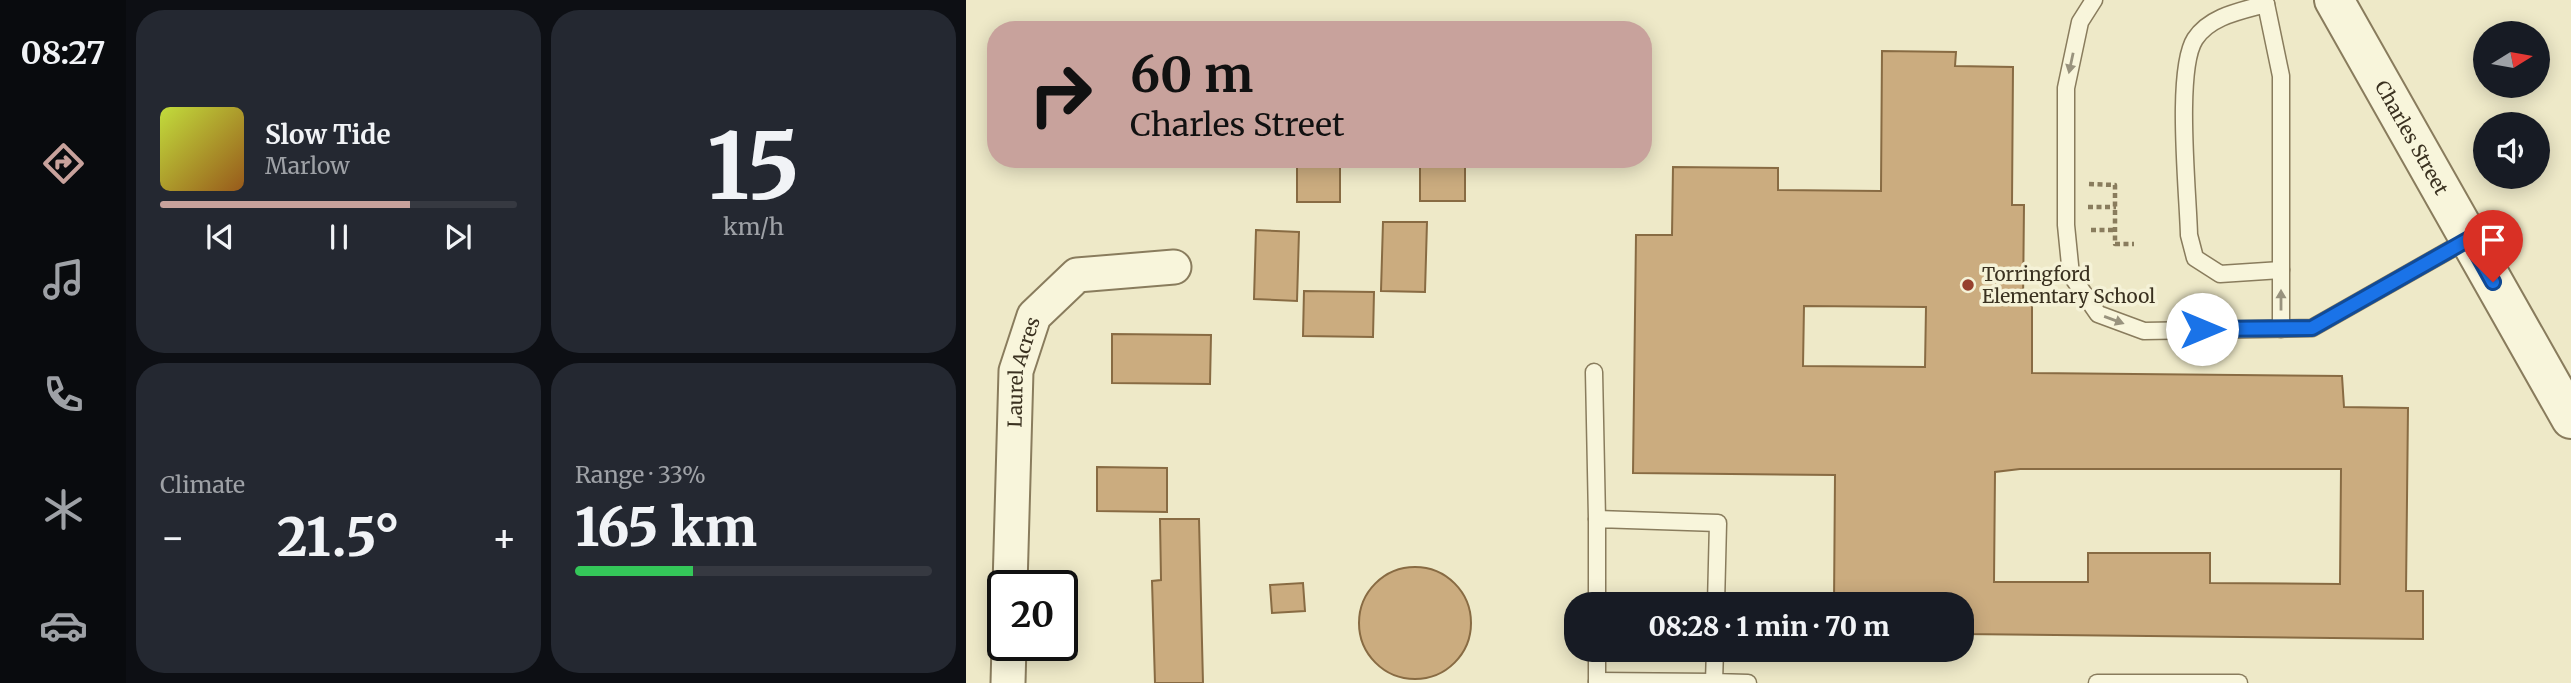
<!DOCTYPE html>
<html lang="en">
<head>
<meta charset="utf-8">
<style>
  :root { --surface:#171b24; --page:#242831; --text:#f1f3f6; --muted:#9ea1a6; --line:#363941; --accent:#c8a29c }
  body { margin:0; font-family:Merriweather,serif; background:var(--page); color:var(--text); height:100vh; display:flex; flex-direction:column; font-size:26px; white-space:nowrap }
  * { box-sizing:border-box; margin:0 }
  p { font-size:23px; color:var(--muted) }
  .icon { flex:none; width:38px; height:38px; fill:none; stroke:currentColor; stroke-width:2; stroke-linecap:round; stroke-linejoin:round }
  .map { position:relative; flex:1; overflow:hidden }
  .sheet { display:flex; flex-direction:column; gap:10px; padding:10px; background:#0d0f14; width:840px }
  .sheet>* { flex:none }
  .top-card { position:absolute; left:21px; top:21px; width:665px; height:147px; border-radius:28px; box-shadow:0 4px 18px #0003; background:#c8a29c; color:#111; overflow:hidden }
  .needle { width:46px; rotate:79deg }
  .fabs { position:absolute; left:1507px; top:21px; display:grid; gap:14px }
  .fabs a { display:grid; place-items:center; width:77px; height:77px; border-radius:50%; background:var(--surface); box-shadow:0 4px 18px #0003; font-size:35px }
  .speed { position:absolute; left:21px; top:570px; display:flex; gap:14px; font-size:35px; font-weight:700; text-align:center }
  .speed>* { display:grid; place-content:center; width:91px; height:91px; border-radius:50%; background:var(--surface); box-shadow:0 4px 18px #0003; line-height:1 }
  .speed .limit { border:4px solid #111; border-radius:10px; background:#fff; color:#111 }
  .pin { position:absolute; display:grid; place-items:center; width:60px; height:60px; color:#fff; margin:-72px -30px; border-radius:50% 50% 50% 0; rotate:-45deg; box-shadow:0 0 7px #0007 }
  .pin .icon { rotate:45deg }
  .me { position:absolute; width:77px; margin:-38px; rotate:90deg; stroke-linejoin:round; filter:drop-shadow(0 0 5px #0008) }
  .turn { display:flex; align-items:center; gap:24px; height:147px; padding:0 28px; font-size:32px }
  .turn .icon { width:91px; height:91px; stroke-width:2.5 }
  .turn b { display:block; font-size:49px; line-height:60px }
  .big { font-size:52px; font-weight:800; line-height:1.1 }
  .sheet .card { flex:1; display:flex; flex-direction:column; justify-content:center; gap:10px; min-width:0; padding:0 24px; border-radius:28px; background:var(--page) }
  .sheet .dial { align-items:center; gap:0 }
  .dial b { font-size:91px; line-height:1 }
  .song { display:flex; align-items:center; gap:21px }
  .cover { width:84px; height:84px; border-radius:10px; background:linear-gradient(135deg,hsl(70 70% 55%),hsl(30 70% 35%)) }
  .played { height:7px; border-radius:4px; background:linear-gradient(90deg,var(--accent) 70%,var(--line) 70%) }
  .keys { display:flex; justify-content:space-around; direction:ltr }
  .heat { display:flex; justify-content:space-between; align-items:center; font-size:38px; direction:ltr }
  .charge { height:10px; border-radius:5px; background:linear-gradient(90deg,#34c759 33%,var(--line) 0) }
  .sheet .tiles { flex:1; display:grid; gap:10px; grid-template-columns:repeat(2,1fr) }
  .trip { position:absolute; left:598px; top:592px; width:410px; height:70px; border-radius:28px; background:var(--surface); box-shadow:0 4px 18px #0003; font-weight:800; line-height:70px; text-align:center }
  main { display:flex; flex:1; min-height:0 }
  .tabs { display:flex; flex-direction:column; width:126px; justify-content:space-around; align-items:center; background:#090b0e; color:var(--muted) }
  .tabs .icon { width:49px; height:49px }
  .tabs .current { color:var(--accent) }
  .tabs b { font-size:32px; color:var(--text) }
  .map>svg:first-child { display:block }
</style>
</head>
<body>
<main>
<nav class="tabs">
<b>08:27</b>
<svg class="icon current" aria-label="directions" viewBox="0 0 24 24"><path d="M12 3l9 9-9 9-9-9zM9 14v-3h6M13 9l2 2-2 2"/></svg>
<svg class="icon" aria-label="music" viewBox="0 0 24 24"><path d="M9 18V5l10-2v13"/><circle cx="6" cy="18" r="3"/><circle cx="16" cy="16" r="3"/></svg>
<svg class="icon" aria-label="phone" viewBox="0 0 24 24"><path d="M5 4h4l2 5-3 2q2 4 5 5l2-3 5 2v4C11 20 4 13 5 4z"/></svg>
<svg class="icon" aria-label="climate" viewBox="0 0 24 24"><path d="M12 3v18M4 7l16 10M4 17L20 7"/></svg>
<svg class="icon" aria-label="car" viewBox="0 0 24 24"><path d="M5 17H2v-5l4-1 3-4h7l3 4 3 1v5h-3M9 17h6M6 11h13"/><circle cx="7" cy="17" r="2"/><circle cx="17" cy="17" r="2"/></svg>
</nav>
<section class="sheet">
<div class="tiles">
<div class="card">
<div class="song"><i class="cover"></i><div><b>Slow Tide</b><p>Marlow</p></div></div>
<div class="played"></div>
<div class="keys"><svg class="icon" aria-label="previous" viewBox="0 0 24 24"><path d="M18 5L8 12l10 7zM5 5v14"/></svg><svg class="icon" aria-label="pause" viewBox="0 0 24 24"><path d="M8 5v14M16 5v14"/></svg><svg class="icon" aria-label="next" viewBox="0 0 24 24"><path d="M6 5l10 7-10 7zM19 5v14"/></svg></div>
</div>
<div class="card dial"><b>15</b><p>km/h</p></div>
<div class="card"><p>Climate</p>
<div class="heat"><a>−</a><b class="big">21.5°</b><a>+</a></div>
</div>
<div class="card"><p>Range · 33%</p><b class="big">165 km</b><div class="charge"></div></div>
</div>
</section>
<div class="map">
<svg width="1605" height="683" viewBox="0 0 1605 683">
  <rect width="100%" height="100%" fill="#eee9c8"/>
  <g fill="#cbac7f" stroke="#886b43" stroke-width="2" fill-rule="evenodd">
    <path d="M 916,51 L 990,52 L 989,66 L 1047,67 L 1046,205 L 1058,205 L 1057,303 L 1066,303 L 1066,373 L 1376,376 L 1378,407 L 1442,408 L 1440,591 L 1457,591 L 1457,639 L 996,634 L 996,604 L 868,604 L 869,475 L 667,473 L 670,235 L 706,235 L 707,167 L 812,168 L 812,190 L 915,191 ZM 838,306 L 960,307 L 959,367 L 837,366 ZM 1054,469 L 1375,469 L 1374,584 L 1244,583 L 1244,553 L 1122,553 L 1122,582 L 1028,582 L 1029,472 Z"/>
    <rect x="331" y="159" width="43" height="43"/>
    <rect x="454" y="159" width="45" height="42"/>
    <path d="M 417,222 L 461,222 L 459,292 L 415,291 Z"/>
    <path d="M 290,230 L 333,232 L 331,301 L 288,299 Z"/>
    <path d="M 338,291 L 408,292 L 407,337 L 337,336 Z"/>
    <path d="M 146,334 L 245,335 L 244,384 L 146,383 Z"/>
    <path d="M 131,467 L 201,468 L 201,512 L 131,511 Z"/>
    <path d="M 194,519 L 233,519 L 237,683 L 189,683 L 186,581 L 195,580 Z"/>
    <circle cx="449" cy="623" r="56"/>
    <path d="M 337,583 L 339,611 L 306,613 L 304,585 Z"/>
  </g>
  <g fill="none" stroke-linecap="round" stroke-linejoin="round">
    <defs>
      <g id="service">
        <path d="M 1128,0 L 1114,22 L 1100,88 L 1100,225 L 1105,275 L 1132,314 L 1178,331 L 1346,328 L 1503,239"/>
        <path d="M 1297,0 L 1300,4 C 1275,11 1244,16 1229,39 C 1209,70 1222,193 1223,235 L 1229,258 L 1254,274 L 1315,270"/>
        <path d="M 1300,4 L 1315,76 L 1315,329"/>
        <path d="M 628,372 L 631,519"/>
        <path d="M 631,604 L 631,519 L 752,523 L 750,604"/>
        <path d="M 749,649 L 748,682 L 782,683"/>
        <path d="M 631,681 L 748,682"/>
        <path d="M 631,683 L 631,649"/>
        <path d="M 1131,683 L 1273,683"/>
      </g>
      <g id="minor">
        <path id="s1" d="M 44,586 L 50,371 L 68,316 L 111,275 L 208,267"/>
        <path d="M 42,683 L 43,646"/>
      </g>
      <g id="tertiary">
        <path id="s2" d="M 1368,0 L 1605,419"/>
      </g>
    </defs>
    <use href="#service" stroke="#897c5d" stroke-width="19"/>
    <use href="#minor" stroke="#897c5d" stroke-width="37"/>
    <use href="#tertiary" stroke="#897c5d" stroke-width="42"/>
    <g stroke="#897c5d" stroke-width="4.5" stroke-dasharray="5 3.5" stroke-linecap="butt">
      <path d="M 1123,184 L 1149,185 L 1149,244 L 1168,244"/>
      <path d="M 1122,207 L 1150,207"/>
      <path d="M 1125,230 L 1149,230"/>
    </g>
    <use href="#service" stroke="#f8f5db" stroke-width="16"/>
    <use href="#minor" stroke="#f8f5db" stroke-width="33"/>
    <use href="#tertiary" stroke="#f8f5db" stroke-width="38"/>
  </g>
  <defs><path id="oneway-solid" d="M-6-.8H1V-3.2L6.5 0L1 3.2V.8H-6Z" transform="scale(1.75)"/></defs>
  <g fill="#99937e">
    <use href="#oneway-solid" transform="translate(1105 63) rotate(102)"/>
    <use href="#oneway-solid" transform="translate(1315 300) rotate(-90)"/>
    <use href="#oneway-solid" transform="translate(1148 320) rotate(20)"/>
  </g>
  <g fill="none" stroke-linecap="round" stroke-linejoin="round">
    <defs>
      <path id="route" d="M 1236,329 L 1346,328 L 1503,239 L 1527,282"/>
    </defs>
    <use href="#route" stroke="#114b97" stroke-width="18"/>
    <use href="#route" stroke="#1a73e8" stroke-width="12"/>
  </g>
  <circle fill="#97402e" stroke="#f5f2d7" stroke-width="2.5" cx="1002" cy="285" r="7"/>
  <g text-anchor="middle" stroke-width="7" stroke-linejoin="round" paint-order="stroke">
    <g font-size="19" fill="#3a3120" stroke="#f5f2d7">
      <text dy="7" stroke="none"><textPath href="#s2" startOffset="158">Charles Street</textPath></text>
      <text dy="7" stroke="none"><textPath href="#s1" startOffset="215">Laurel Acres</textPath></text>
    </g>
    <g font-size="19" fill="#3a3120" stroke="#f5f2d7" text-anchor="start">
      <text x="1016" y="281">Torringford<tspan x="1016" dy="22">Elementary School</tspan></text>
    </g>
  </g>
</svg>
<div class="fabs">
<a><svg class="needle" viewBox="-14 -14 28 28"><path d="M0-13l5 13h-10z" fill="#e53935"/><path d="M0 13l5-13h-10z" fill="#9ea1a6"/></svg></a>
<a><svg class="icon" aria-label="sound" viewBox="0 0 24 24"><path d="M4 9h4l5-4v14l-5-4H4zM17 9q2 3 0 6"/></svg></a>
</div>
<div class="speed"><div class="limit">20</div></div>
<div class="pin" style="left:1527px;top:282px;background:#d93025"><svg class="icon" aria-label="arrive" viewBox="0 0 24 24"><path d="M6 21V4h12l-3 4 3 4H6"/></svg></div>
<svg class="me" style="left:1236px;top:329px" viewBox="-20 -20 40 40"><circle r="19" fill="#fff"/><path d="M0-13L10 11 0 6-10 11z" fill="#1a73e8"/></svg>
<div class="trip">08:28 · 1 min · 70 m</div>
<div class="top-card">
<div class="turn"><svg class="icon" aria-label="right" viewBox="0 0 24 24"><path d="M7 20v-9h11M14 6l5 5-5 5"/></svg><div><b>60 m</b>Charles Street</div></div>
</div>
</div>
</main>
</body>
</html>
